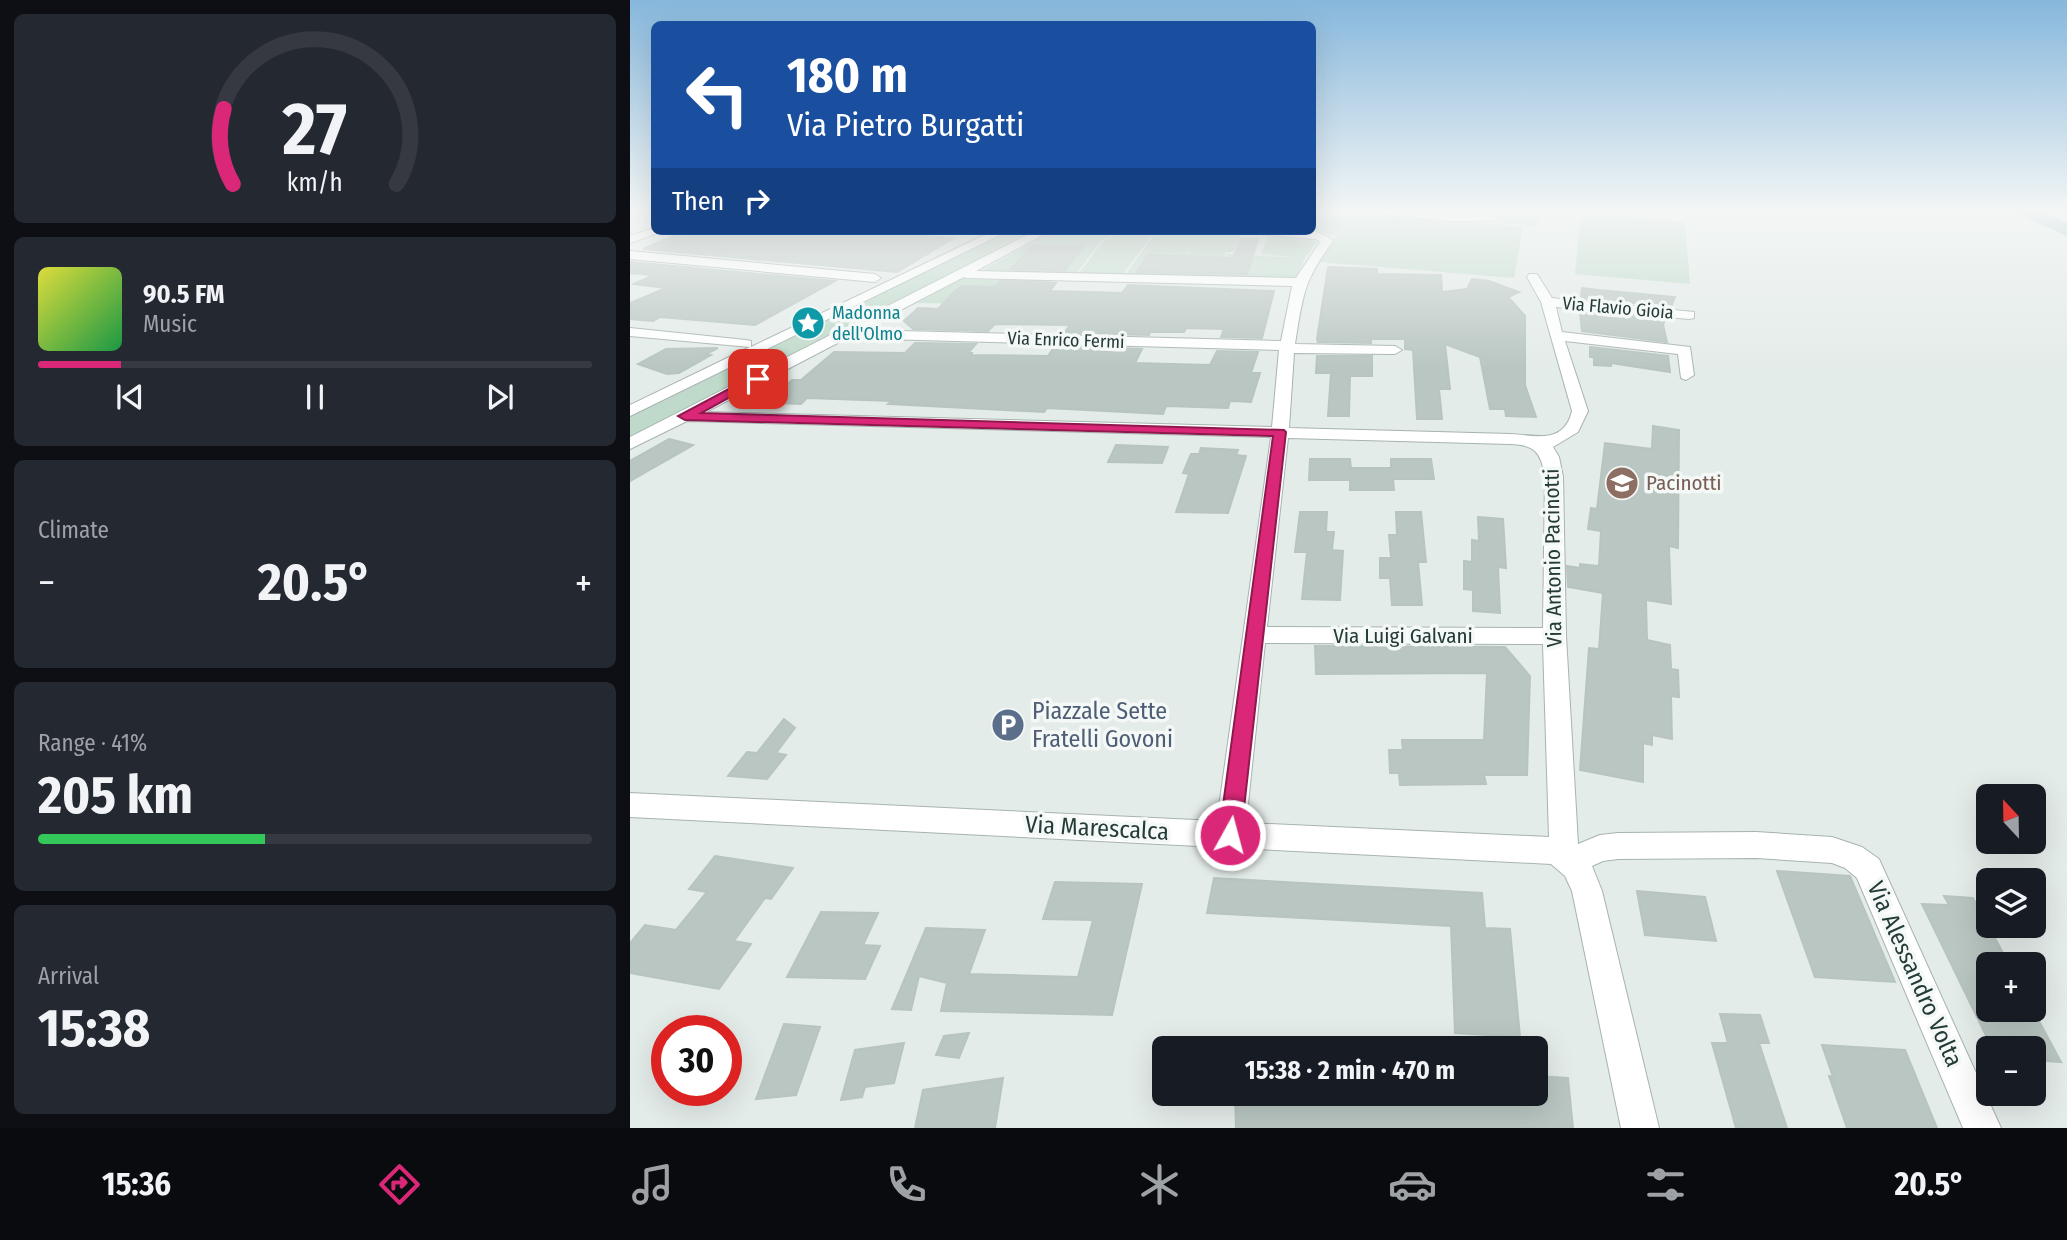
<!DOCTYPE html>
<html lang="en">
<head>
<meta charset="utf-8">
<style>
  :root { --surface:#171b24; --page:#242831; --text:#f1f3f6; --muted:#9ea1a6; --line:#363941; --accent:#db2777 }
  body { margin:0; font-family:"Fira Sans Condensed",sans-serif; background:var(--page); color:var(--text); height:100vh; display:flex; flex-direction:column; font-size:26px; white-space:nowrap }
  * { box-sizing:border-box; margin:0 }
  p { font-size:23px; color:var(--muted) }
  .icon { flex:none; width:38px; height:38px; fill:none; stroke:currentColor; stroke-width:2; stroke-linecap:round; stroke-linejoin:round }
  .map { position:relative; flex:1; overflow:hidden }
  .side { display:flex; flex-direction:column; gap:14px; padding:14px; background:#0d0f14; width:630px }
  .side>* { flex:none }
  .hud { position:absolute; left:21px; top:21px; width:665px; height:214px; border-radius:10px; box-shadow:0 7px 28px #0002; background:#1a4fa0; color:#fff; overflow:hidden }
  .needle { width:46px; rotate:338deg }
  .tools { position:absolute; left:1346px; top:784px; display:grid; gap:14px }
  .tools a { display:grid; place-items:center; width:70px; height:70px; border-radius:10px; background:var(--surface); box-shadow:0 7px 28px #0002; font-size:35px }
  .speed { position:absolute; left:21px; top:1015px; display:flex; gap:14px; font-size:35px; font-weight:700; text-align:center }
  .speed>* { display:grid; place-content:center; width:91px; height:91px; border-radius:50%; background:var(--surface); box-shadow:0 7px 28px #0002; line-height:1 }
  .speed .limit { border:10px solid #d22; background:#fff; color:#111 }
  .pin { position:absolute; display:grid; place-items:center; width:60px; height:60px; color:#fff; margin:-30px; border-radius:14px; box-shadow:0 4px 10px #0006 }
  .me { position:absolute; width:77px; margin:-38px; rotate:7deg; stroke-linejoin:round; filter:drop-shadow(0 0 5px #0008) }
  .turn { display:flex; align-items:center; gap:24px; height:147px; padding:0 21px; font-size:32px }
  .turn .icon { width:91px; height:91px; stroke-width:2.5 }
  .turn b { display:block; font-size:49px; line-height:60px }
  .then { display:flex; align-items:center; height:66px; padding:0 21px; background:#0003; gap:14px; font-size:26px }
  .big { font-size:52px; font-weight:700; line-height:1.1 }
  .side .tile { flex:1; display:flex; flex-direction:column; justify-content:center; gap:10px; min-width:0; padding:0 24px; border-radius:10px; background:var(--page) }
  .side .dial { align-items:center; gap:0 }
  .dial svg { height:182px; overflow:visible; fill:none; stroke:var(--line); stroke-width:7; stroke-linecap:round; text-anchor:middle }
  .dial text { fill:var(--text); stroke:none }
  .song { display:flex; align-items:center; gap:21px }
  .cover { width:84px; height:84px; border-radius:10px; background:linear-gradient(135deg,hsl(60 70% 55%),hsl(140 70% 35%)) }
  .played { height:7px; border-radius:4px; background:linear-gradient(90deg,var(--accent) 15%,var(--line) 15%) }
  .keys { display:flex; justify-content:space-around; direction:ltr }
  .heat { display:flex; justify-content:space-between; align-items:center; font-size:38px; direction:ltr }
  .charge { height:10px; border-radius:5px; background:linear-gradient(90deg,#34c759 41%,var(--line) 0) }
  .trip { position:absolute; left:522px; top:1036px; width:396px; height:70px; border-radius:10px; background:var(--surface); box-shadow:0 7px 28px #0002; font-weight:700; line-height:70px; text-align:center }
  .tabs { display:flex; height:112px; justify-content:space-around; align-items:center; background:#090b0e; color:var(--muted) }
  .tabs .icon { width:49px; height:49px }
  .tabs .selected { color:var(--accent) }
  .tabs b { font-size:32px; color:var(--text) }
  main { display:flex; flex:1; min-height:0 }
  .map>svg:first-child { display:block }
</style>
</head>
<body>
<main>
<section class="side">
<div class="tile dial"><svg viewBox="0 0 100 80">
<path d="M14 69A42 42 0 1 1 86 69"/>
<path d="M14 69A42 42 0 0 1 10 36" stroke="#db2777"/>
<text x="50" y="56" font-size="32" font-weight="700">27</text>
<text x="50" y="72" font-size="11">km/h</text>
</svg></div>
<div class="tile">
<div class="song"><i class="cover"></i><div><b>90.5 FM</b><p>Music</p></div></div>
<div class="played"></div>
<div class="keys"><svg class="icon" aria-label="previous" viewBox="0 0 24 24"><path d="M18 5L8 12l10 7zM5 5v14"/></svg><svg class="icon" aria-label="pause" viewBox="0 0 24 24"><path d="M8 5v14M16 5v14"/></svg><svg class="icon" aria-label="next" viewBox="0 0 24 24"><path d="M6 5l10 7-10 7zM19 5v14"/></svg></div>
</div>
<div class="tile"><p>Climate</p>
<div class="heat"><a>−</a><b class="big">20.5°</b><a>+</a></div>
</div>
<div class="tile"><p>Range · 41%</p><b class="big">205 km</b><div class="charge"></div></div>
<div class="tile"><p>Arrival</p><b class="big">15:38</b></div>
</section>
<div class="map">
<svg width="1437" height="1128" viewBox="0 0 1437 1128">
  <rect width="100%" height="100%" fill="#e4ece9"/>
  <g fill="#bfdaca">
    <path d="M 683,210 L 717,210 L 893,227 L 884,278 L 689,262 L 707,235 L 664,231 L 682,231 Z"/>
    <path d="M 833,210 L 913,210 L 907,226 L 870,223 L 871,218 L 832,215 Z"/>
    <path d="M 951,214 L 1055,222 L 1060,284 L 945,274 Z"/>
    <path d="M 358,231 L 403,231 L 0,437 L 0,407 Z"/>
    <path d="M 424,231 L 487,231 L 470,242 L 447,273 L 351,271 L 410,238 L 418,239 L 412,237 Z"/>
    <path d="M 490,231 L 525,231 L 493,274 L 449,273 L 472,243 Z"/>
    <path d="M 527,231 L 570,231 L 569,233 L 612,234 L 603,252 L 596,252 L 588,276 L 548,275 L 565,235 L 546,275 L 496,274 Z"/>
    <path d="M 638,236 L 672,239 L 676,237 L 687,241 L 675,258 L 667,278 L 589,277 L 597,254 L 671,258 L 631,254 Z"/>
    <path d="M 332,279 L 421,280 L 405,301 L 354,304 L 287,303 Z"/>
  </g>
  <g fill="none" stroke-linecap="round" stroke-linejoin="round">
    <path fill="#93bbca" fill-rule="evenodd" d="M 1385,210 L 1409,210 L 1437,223 L 1437,236 L 1388,214 Z"/>
  </g>
  <g fill="#b9c6c2" stroke="#b7c4c0" stroke-width="2">
    <path d="M 55,231 L 216,231 L 324,238 L 267,272 L 13,249 Z"/>
    <path d="M 611,239 L 628,239 L 617,274 L 507,272 L 518,255 L 603,258 Z"/>
    <path d="M 402,246 L 454,246 L 435,270 L 381,269 Z"/>
    <path d="M 0,262 L 205,281 L 125,325 L 30,317 L 23,321 L 0,319 L 0,303 L 36,288 L 4,284 L 24,275 L 0,273 Z"/>
    <path d="M 698,267 L 747,269 L 747,274 L 811,275 L 812,292 L 837,289 L 842,279 L 859,281 L 889,292 L 878,297 L 895,316 L 895,385 L 906,417 L 876,416 L 875,409 L 860,409 L 850,357 L 815,344 L 820,389 L 809,389 L 812,419 L 787,419 L 783,350 L 775,349 L 775,339 L 741,339 L 741,343 L 688,342 L 687,339 Z"/>
    <path d="M 370,281 L 426,283 L 420,291 L 492,293 L 498,285 L 644,291 L 632,338 L 591,337 L 594,329 L 556,328 L 554,332 L 520,332 L 519,335 L 434,333 L 440,325 L 365,324 L 358,331 L 283,329 L 274,321 L 288,308 L 308,309 L 326,290 L 333,286 L 365,287 Z"/>
    <path d="M 952,288 L 969,290 L 1045,297 L 1041,307 L 951,298 Z"/>
    <path d="M 950,312 L 1035,319 L 1033,325 L 1037,342 L 952,331 Z"/>
    <path d="M 285,343 L 346,344 L 338,353 L 342,353 L 341,355 L 418,356 L 425,346 L 512,349 L 505,363 L 580,365 L 587,351 L 628,352 L 621,373 L 630,373 L 621,402 L 600,401 L 598,408 L 536,406 L 533,414 L 417,408 L 414,412 L 258,404 L 262,401 L 177,398 L 171,404 L 148,403 L 152,399 L 140,399 L 162,380 L 171,380 L 204,352 L 275,353 Z"/>
    <path d="M 960,347 L 1038,356 L 1040,372 L 981,363 L 981,366 L 964,365 L 964,357 L 960,357 Z"/>
    <path d="M 88,348 L 76,354 L 81,355 L 49,373 L 37,374 L 8,364 L 36,349 Z"/>
    <path d="M 687,356 L 742,356 L 742,376 L 720,376 L 719,416 L 698,416 L 701,373 L 686,373 Z"/>
    <path d="M 1023,426 L 1049,430 L 1048,548 L 1039,546 L 1041,604 L 1016,600 L 1017,640 L 1040,645 L 1041,669 L 1048,670 L 1049,697 L 1041,696 L 1042,739 L 1022,735 L 1022,745 L 1013,743 L 1013,782 L 950,770 L 959,648 L 969,649 L 973,593 L 938,587 L 937,566 L 950,568 L 950,564 L 969,566 L 971,531 L 958,529 L 961,508 L 967,509 L 975,443 L 1022,449 Z"/>
    <path d="M 39,439 L 63,445 L 0,481 L 0,461 Z"/>
    <path d="M 486,445 L 538,447 L 532,463 L 478,462 Z"/>
    <path d="M 571,448 L 608,450 L 606,455 L 616,456 L 598,513 L 546,512 L 559,474 L 553,473 L 561,454 L 569,454 Z"/>
    <path d="M 680,459 L 720,459 L 721,468 L 761,468 L 761,459 L 801,459 L 804,479 L 763,479 L 764,490 L 720,490 L 720,480 L 679,480 Z"/>
    <path d="M 670,512 L 697,512 L 696,532 L 704,532 L 702,550 L 713,551 L 710,600 L 672,599 L 677,552 L 665,552 Z"/>
    <path d="M 766,512 L 791,512 L 796,562 L 788,562 L 792,605 L 762,605 L 760,578 L 750,578 L 750,558 L 761,558 L 759,535 L 767,535 Z"/>
    <path d="M 848,517 L 873,519 L 876,568 L 868,567 L 870,613 L 843,611 L 843,590 L 834,589 L 834,561 L 842,562 L 842,540 L 849,541 Z"/>
    <path d="M 685,646 L 875,647 L 900,676 L 897,775 L 854,775 L 856,784 L 770,785 L 769,773 L 760,773 L 759,750 L 773,750 L 772,740 L 854,740 L 857,673 L 686,674 Z"/>
    <path d="M 154,719 L 165,728 L 146,753 L 156,755 L 137,779 L 98,776 L 117,752 L 127,753 Z"/>
    <path d="M 85,856 L 163,868 L 141,899 L 135,898 L 104,941 L 121,944 L 89,989 L 0,973 L 0,943 L 15,925 L 46,930 L 77,892 L 59,889 Z"/>
    <path d="M 1147,871 L 1220,876 L 1265,982 L 1185,977 Z"/>
    <path d="M 584,878 L 852,893 L 855,928 L 880,929 L 890,1037 L 825,1033 L 821,926 L 577,913 Z"/>
    <path d="M 425,882 L 512,884 L 482,1015 L 311,1011 L 317,983 L 289,976 L 281,1010 L 262,1009 L 296,928 L 355,930 L 339,974 L 448,977 L 463,920 L 413,919 Z"/>
    <path d="M 1007,891 L 1075,897 L 1086,941 L 1015,935 Z"/>
    <path d="M 1314,896 L 1343,898 L 1379,964 L 1358,964 L 1358,1010 L 1403,1010 L 1431,1062 L 1404,1060 L 1404,1048 L 1362,1048 L 1292,904 L 1319,905 Z"/>
    <path d="M 191,912 L 248,913 L 233,945 L 250,946 L 235,979 L 157,977 Z"/>
    <path d="M 1090,1014 L 1130,1015 L 1139,1043 L 1129,1043 L 1157,1128 L 1106,1128 L 1082,1043 L 1098,1043 Z"/>
    <path d="M 154,1024 L 190,1027 L 166,1095 L 126,1099 Z"/>
    <path d="M 339,1033 L 329,1058 L 306,1055 L 314,1036 Z"/>
    <path d="M 274,1043 L 264,1083 L 235,1087 L 232,1097 L 211,1100 L 225,1050 Z"/>
    <path d="M 1192,1045 L 1275,1050 L 1307,1128 L 1217,1128 L 1199,1076 L 1203,1077 Z"/>
    <path d="M 905,1076 L 938,1078 L 943,1128 L 606,1128 L 605,1094 L 905,1094 Z"/>
    <path d="M 373,1078 L 365,1128 L 285,1128 L 293,1090 Z"/>
  </g>
  <g fill="none" stroke-linecap="round" stroke-linejoin="round">
    <defs>
      <g id="minor">
        <path d="M 735,210 L 863,215 L 868,218 L 863,221 L 820,221 L 740,213 Z"/>
        <path d="M 24,228 L 24,231 L 30,231 L 28,233 L 0,243 L 0,236 Z"/>
        <path d="M 363,231 L 378,231 L 0,416 L 0,405 L 120,347 L 0,336 L 0,328 L 116,340 L 121,341 L 121,347 Z"/>
        <path d="M 405,231 L 420,231 L 346,271 L 666,278 L 690,242 L 686,239 L 629,234 L 623,231 C 647,231 685,224 703,241 C 673,282 673,295 665,344 L 765,346 L 772,350 L 765,354 L 664,353 L 659,428 L 880,434 C 905,435 934,445 942,411 L 911,302 L 897,277 L 899,274 L 907,274 L 922,298 L 1064,312 L 1064,318 L 1059,319 L 926,307 L 932,332 L 1060,347 L 1064,375 L 1056,380 L 1051,378 L 1048,354 L 935,341 L 958,411 L 948,432 L 923,447 L 929,457 L 933,477 L 936,636 L 948,844 L 970,835 L 988,833 L 1126,832 L 1202,837 L 1232,847 L 1249,859 L 1371,1128 L 1333,1128 L 1227,878 L 1215,868 L 1202,863 L 1126,858 L 988,859 L 973,861 L 962,866 L 972,891 L 1029,1128 L 991,1128 L 942,891 L 935,876 L 921,864 L 0,817 L 0,793 L 587,821 L 641,437 L 57,421 L 0,449 L 0,437 ZM 334,277 L 336,278 L 662,286 L 651,341 L 232,330 ZM 217,338 L 649,350 L 642,427 L 76,412 ZM 658,438 L 880,444 C 905,445 911,452 915,477 L 913,628 L 637,627 ZM 635,643 L 913,644 L 919,837 L 616,823 Z"/>
        <path d="M 0,251 L 245,274 L 251,278 L 245,282 L 0,259 Z"/>
      </g>
    </defs>
    <use href="#minor" stroke="#a7b3b0" stroke-width="2"/>
    <use href="#minor" fill="#fff" fill-rule="evenodd"/>
  </g>
  <linearGradient id="sky" x2="0" y2="1"><stop stop-color="#86b7dc"/><stop offset="0.57" stop-color="#f3f6f5"/><stop offset="1" stop-color="#f3f6f5" stop-opacity="0"/></linearGradient>
  <rect width="1437" height="368" fill="url(#sky)"/>
  <path fill="#db2777" stroke="#8e194d" stroke-width="2" d="M 123,376 L 133,379 L 71,413 L 654,430 L 656,432 L 611,835 L 607,841 L 600,844 L 592,841 L 589,835 L 643,436 L 55,420 L 48,416 Z"/>
  <defs>
    <symbol id="sight-disc" viewBox="-11 -11 22 22"><circle r="9.5" fill="#0f9aa8" stroke="#f4f8f7"/><path d="M0-6L1.8-2.2L6-1.7L2.9 1.2L3.7 5.4L0 3.3L-3.7 5.4L-2.9 1.2L-6-1.7L-1.8-2.2Z" fill="#fff"/></symbol>
    <symbol id="school-disc" viewBox="-11 -11 22 22"><circle r="9.5" fill="#8d6e63" stroke="#f4f8f7"/><path d="M0-5L7-2L0 1L-7-2ZM-4 1L0 2.5L4 1V4Q0 6-4 4Z" fill="#fff"/></symbol>
    <symbol id="parking-disc" viewBox="-11 -11 22 22"><circle r="9.5" fill="#5c6f8a" stroke="#f4f8f7"/><path d="M-3.5-5.5H1a3.5 3.5 0 0 1 0 7H-1V5.5H-3.5ZM-1-3.4V-.6H.8a1.4 1.4 0 0 0 0-2.8Z" fill="#fff"/></symbol>
  </defs>
  <g fill-rule="evenodd">
    <use href="#sight-disc" x="159" y="304" width="38" height="38"/>
    <use href="#school-disc" x="973" y="464" width="38" height="38"/>
    <use href="#parking-disc" x="359" y="706" width="38" height="38"/>
  </g>
  <g text-anchor="middle" stroke-width="7" stroke-linejoin="round" paint-order="stroke">
    <g font-size="18" fill="#253b38" stroke="#f4f8f7">
      <text transform="translate(988 308) rotate(5)" y="6">Via Flavio Gioia</text>
      <text transform="translate(436 340) rotate(2)" y="6">Via Enrico Fermi</text>
    </g>
    <g font-size="18" fill="#0d838f" stroke="#f4f8f7" text-anchor="start">
      <text x="202" y="319">Madonna<tspan x="202" dy="21">dell'Olmo</tspan></text>
    </g>
    <g font-size="21" fill="#785e54" stroke="#f4f8f7" text-anchor="start">
      <text x="1016" y="490">Pacinotti</text>
    </g>
    <g font-size="21" fill="#253b38" stroke="#f4f8f7">
      <text transform="translate(923 558) rotate(-91)" y="7">Via Antonio Pacinotti</text>
      <text x="773" y="643">Via Luigi Galvani</text>
    </g>
    <g font-size="24" fill="#4e5e75" stroke="#f4f8f7" text-anchor="start">
      <text x="402" y="719">Piazzale Sette<tspan x="402" dy="28">Fratelli Govoni</tspan></text>
    </g>
    <g font-size="24" fill="#253b38" stroke="#f4f8f7">
      <text transform="translate(467 828) rotate(3)" y="8">Via Marescalca</text>
      <text transform="translate(1285 974) rotate(66)" y="8">Via Alessandro Volta</text>
    </g>
  </g>
</svg>
<div class="tools">
<a><svg class="needle" viewBox="-14 -14 28 28"><path d="M0-13l5 13h-10z" fill="#e53935"/><path d="M0 13l5-13h-10z" fill="#9ea1a6"/></svg></a>
<a><svg class="icon" aria-label="layers" viewBox="0 0 24 24"><path d="M12 4l9 5-9 5-9-5zM3 14l9 5 9-5"/></svg></a>
<a>+</a>
<a>−</a>
</div>
<div class="speed"><div class="limit">30</div></div>
<div class="pin" style="left:128px;top:379px;background:#d93025"><svg class="icon" aria-label="arrive" viewBox="0 0 24 24"><path d="M6 21V4h12l-3 4 3 4H6"/></svg></div>
<svg class="me" style="left:600px;top:835px" viewBox="-20 -20 40 40"><circle r="17" fill="#db2777" stroke="#fff" stroke-width="3"/><path d="M0-11L8 9 0 5-8 9z" fill="#fff"/></svg>
<div class="trip">15:38 · 2 min · 470 m</div>
<div class="hud">
<div class="turn"><svg class="icon" aria-label="left" viewBox="0 0 24 24"><path d="M17 20v-9H6M10 6l-5 5 5 5"/></svg><div><b>180 m</b>Via Pietro Burgatti</div></div>
<div class="then">Then<svg class="icon" aria-label="right" viewBox="0 0 24 24"><path d="M7 20v-9h11M14 6l5 5-5 5"/></svg></div>
</div>
</div>
</main>
<nav class="tabs">
<b>15:36</b>
<svg class="icon selected" aria-label="directions" viewBox="0 0 24 24"><path d="M12 3l9 9-9 9-9-9zM9 14v-3h6M13 9l2 2-2 2"/></svg>
<svg class="icon" aria-label="music" viewBox="0 0 24 24"><path d="M9 18V5l10-2v13"/><circle cx="6" cy="18" r="3"/><circle cx="16" cy="16" r="3"/></svg>
<svg class="icon" aria-label="phone" viewBox="0 0 24 24"><path d="M5 4h4l2 5-3 2q2 4 5 5l2-3 5 2v4C11 20 4 13 5 4z"/></svg>
<svg class="icon" aria-label="climate" viewBox="0 0 24 24"><path d="M12 3v18M4 7l16 10M4 17L20 7"/></svg>
<svg class="icon" aria-label="car" viewBox="0 0 24 24"><path d="M5 17H2v-5l4-1 3-4h7l3 4 3 1v5h-3M9 17h6M6 11h13"/><circle cx="7" cy="17" r="2"/><circle cx="17" cy="17" r="2"/></svg>
<svg class="icon" aria-label="filters" viewBox="0 0 24 24"><path d="M4 7h16M4 17h16"/><circle cx="9" cy="7" r="2"/><circle cx="15" cy="17" r="2"/></svg>
<b>20.5°</b>
</nav>
</body>
</html>
